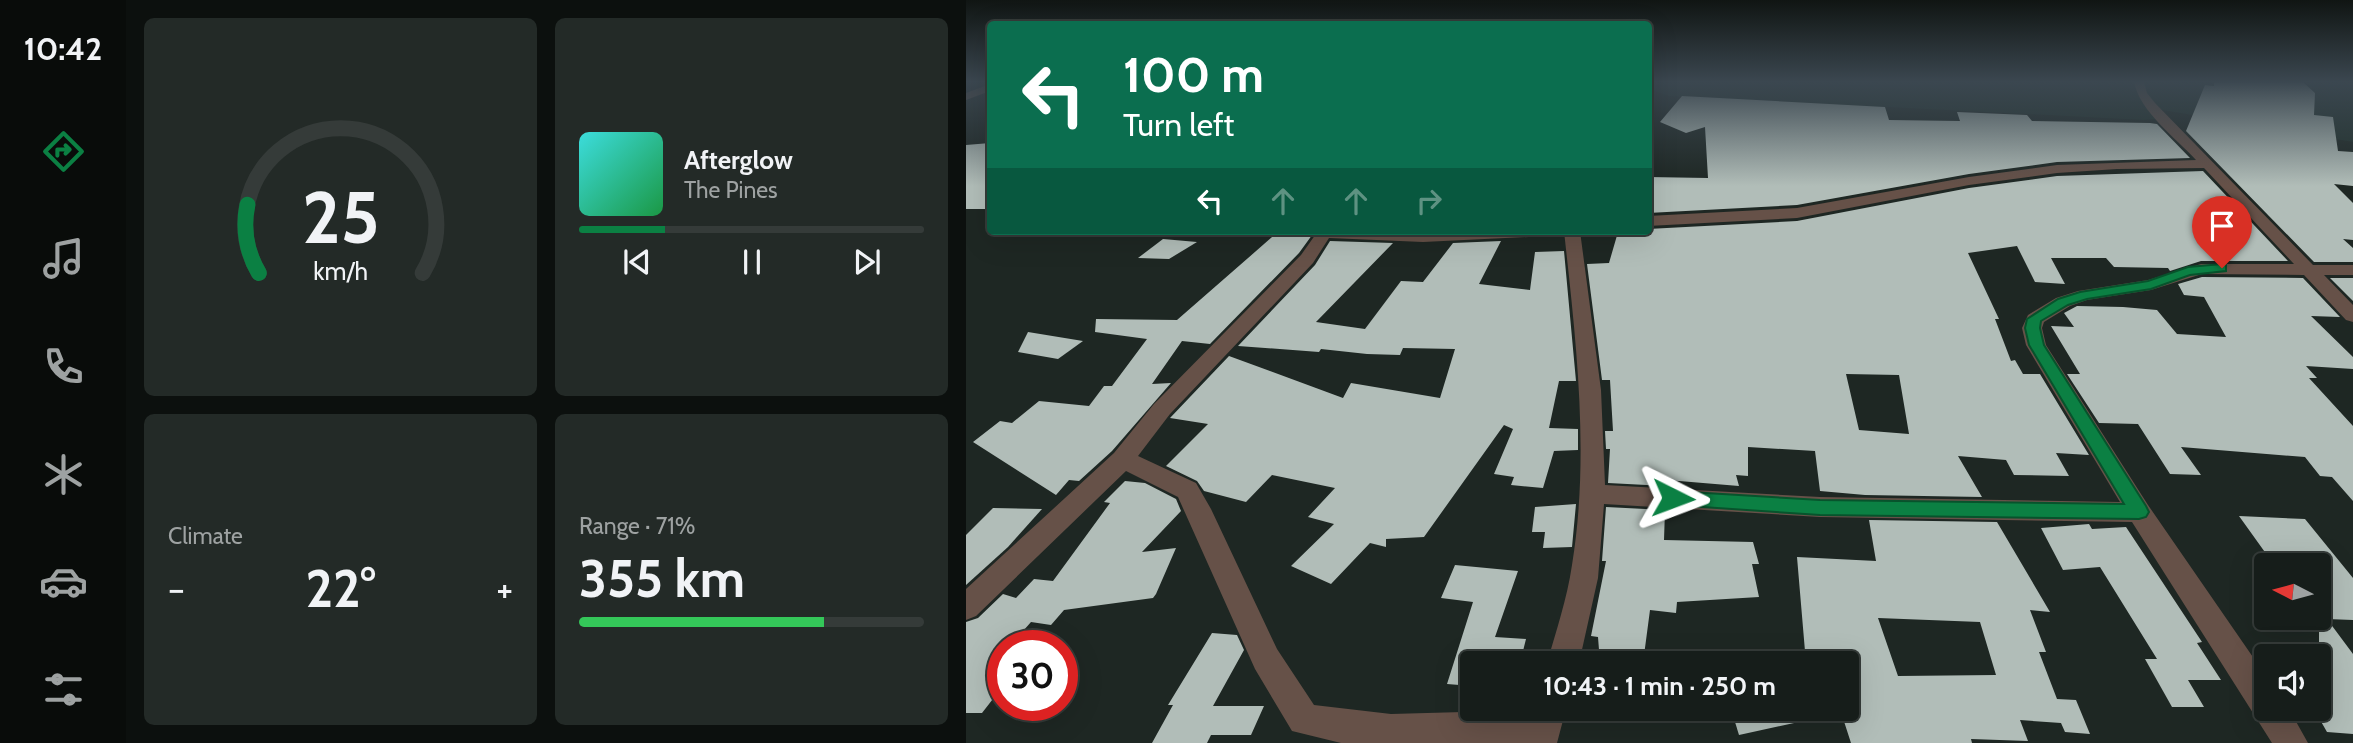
<!DOCTYPE html>
<html lang="en">
<head>
<meta charset="utf-8">
<style>
  :root { --surface:#161d1a; --page:#232a27; --text:#f1f3f6; --muted:#9ea2a2; --line:#353b39; --accent:#0b8043 }
  body { margin:0; font-family:Cabin,sans-serif; background:var(--page); color:var(--text); height:100vh; display:flex; flex-direction:column; font-size:26px; white-space:nowrap }
  * { box-sizing:border-box; margin:0 }
  p { font-size:23px; color:var(--muted) }
  .icon { flex:none; width:38px; height:38px; fill:none; stroke:currentColor; stroke-width:2; stroke-linecap:round; stroke-linejoin:round }
  .map { position:relative; flex:1; overflow:hidden }
  .sheet { display:flex; flex-direction:column; gap:18px; padding:18px; background:#0c100e; width:840px }
  .sheet>* { flex:none }
  .guide { position:absolute; left:21px; top:21px; width:665px; height:214px; border-radius:7px; box-shadow:0 7px 28px #0002,0 0 0 2px var(--line); background:#0b6e4f; color:#fff; overflow:hidden }
  .needle { width:46px; rotate:276deg }
  .fabs { position:absolute; left:1288px; top:553px; display:grid; gap:14px }
  .fabs a { display:grid; place-items:center; width:77px; height:77px; border-radius:7px; background:var(--surface); box-shadow:0 7px 28px #0002,0 0 0 2px var(--line); font-size:35px }
  .speed { position:absolute; left:21px; top:630px; display:flex; gap:14px; font-size:35px; font-weight:700; text-align:center }
  .speed>* { display:grid; place-content:center; width:91px; height:91px; border-radius:50%; background:var(--surface); box-shadow:0 7px 28px #0002,0 0 0 2px var(--line); line-height:1 }
  .speed .limit { border:10px solid #d22; background:#fff; color:#111 }
  .pin { position:absolute; display:grid; place-items:center; width:60px; height:60px; color:#fff; margin:-72px -30px; border-radius:50% 50% 50% 0; rotate:-45deg; box-shadow:0 0 7px #0007 }
  .pin .icon { rotate:45deg }
  .me { position:absolute; width:77px; margin:-38px; rotate:93deg; stroke-linejoin:round; filter:drop-shadow(0 0 5px #0008) }
  .turn { display:flex; align-items:center; gap:24px; height:147px; padding:0 21px; font-size:32px }
  .turn .icon { width:91px; height:91px; stroke-width:2.5 }
  .turn b { display:block; font-size:49px; line-height:60px }
  .lanes { display:flex; align-items:center; height:66px; padding:0 21px; background:#0003; justify-content:center; gap:35px; direction:ltr }
  .lanes .off { opacity:.35 }
  .big { font-size:52px; font-weight:800; line-height:1.1 }
  .sheet .tile { flex:1; display:flex; flex-direction:column; justify-content:center; gap:10px; min-width:0; padding:0 24px; border-radius:10px; background:var(--page) }
  .sheet .dial { align-items:center; gap:0 }
  .dial svg { height:182px; overflow:visible; fill:none; stroke:var(--line); stroke-width:7; stroke-linecap:round; text-anchor:middle }
  .dial text { fill:var(--text); stroke:none }
  .song { display:flex; align-items:center; gap:21px }
  .cover { width:84px; height:84px; border-radius:10px; background:linear-gradient(135deg,hsl(180 70% 55%),hsl(140 70% 35%)) }
  .played { height:7px; border-radius:4px; background:linear-gradient(90deg,var(--accent) 25%,var(--line) 25%) }
  .keys { display:flex; justify-content:space-around; direction:ltr }
  .heat { display:flex; justify-content:space-between; align-items:center; font-size:38px; direction:ltr }
  .charge { height:10px; border-radius:5px; background:linear-gradient(90deg,#34c759 71%,var(--line) 0) }
  .sheet .tiles { flex:1; display:grid; gap:18px; grid-template-columns:repeat(2,1fr) }
  .trip { position:absolute; left:494px; top:651px; width:399px; height:70px; border-radius:7px; background:var(--surface); box-shadow:0 7px 28px #0002,0 0 0 2px var(--line); font-weight:800; line-height:70px; text-align:center }
  main { display:flex; flex:1; min-height:0 }
  .dock { display:flex; flex-direction:column; width:126px; justify-content:space-around; align-items:center; background:#090c0a; color:var(--muted) }
  .dock .icon { width:49px; height:49px }
  .dock .active { color:var(--accent) }
  .dock b { font-size:32px; color:var(--text) }
  .map>svg:first-child { display:block }
</style>
</head>
<body>
<main>
<nav class="dock">
<b>10:42</b>
<svg class="icon active" aria-label="directions" viewBox="0 0 24 24"><path d="M12 3l9 9-9 9-9-9zM9 14v-3h6M13 9l2 2-2 2"/></svg>
<svg class="icon" aria-label="music" viewBox="0 0 24 24"><path d="M9 18V5l10-2v13"/><circle cx="6" cy="18" r="3"/><circle cx="16" cy="16" r="3"/></svg>
<svg class="icon" aria-label="phone" viewBox="0 0 24 24"><path d="M5 4h4l2 5-3 2q2 4 5 5l2-3 5 2v4C11 20 4 13 5 4z"/></svg>
<svg class="icon" aria-label="climate" viewBox="0 0 24 24"><path d="M12 3v18M4 7l16 10M4 17L20 7"/></svg>
<svg class="icon" aria-label="car" viewBox="0 0 24 24"><path d="M5 17H2v-5l4-1 3-4h7l3 4 3 1v5h-3M9 17h6M6 11h13"/><circle cx="7" cy="17" r="2"/><circle cx="17" cy="17" r="2"/></svg>
<svg class="icon" aria-label="filters" viewBox="0 0 24 24"><path d="M4 7h16M4 17h16"/><circle cx="9" cy="7" r="2"/><circle cx="15" cy="17" r="2"/></svg>
</nav>
<section class="sheet">
<div class="tiles">
<div class="tile dial"><svg viewBox="0 0 100 80">
<path d="M14 69A42 42 0 1 1 86 69"/>
<path d="M14 69A42 42 0 0 1 9 39" stroke="#0b8043"/>
<text x="50" y="56" font-size="32" font-weight="700">25</text>
<text x="50" y="72" font-size="11">km/h</text>
</svg></div>
<div class="tile">
<div class="song"><i class="cover"></i><div><b>Afterglow</b><p>The Pines</p></div></div>
<div class="played"></div>
<div class="keys"><svg class="icon" aria-label="previous" viewBox="0 0 24 24"><path d="M18 5L8 12l10 7zM5 5v14"/></svg><svg class="icon" aria-label="pause" viewBox="0 0 24 24"><path d="M8 5v14M16 5v14"/></svg><svg class="icon" aria-label="next" viewBox="0 0 24 24"><path d="M6 5l10 7-10 7zM19 5v14"/></svg></div>
</div>
<div class="tile"><p>Climate</p>
<div class="heat"><a>−</a><b class="big">22°</b><a>+</a></div>
</div>
<div class="tile"><p>Range · 71%</p><b class="big">355 km</b><div class="charge"></div></div>
</div>
</section>
<div class="map">
<svg width="1387" height="743" viewBox="0 0 1387 743">
  <rect width="100%" height="100%" fill="#1e2723"/>
  <path fill="#21312b" d="M 683,82 L 1387,82 L 1387,142 L 1190,109 L 1191,119 L 1178,120 L 703,96 L 683,89 Z"/>
  <g fill="#b1bdb8" fill-rule="evenodd">
    <path d="M 1248,82 L 1337,82 L 1349,93 L 1348,115 L 1367,117 L 1372,151 L 1387,152 L 1387,186 L 1368,184 L 1387,203 L 1387,240 L 1377,239 L 1387,248 L 1387,262 L 1348,262 L 1220,131 L 1239,85 L 1248,86 Z"/>
    <path d="M 716,96 L 919,107 L 923,120 L 994,121 L 991,112 L 1061,115 L 1066,121 L 1184,123 L 1191,124 L 1224,158 L 1091,162 L 1003,174 L 831,205 L 682,213 L 682,177 L 742,178 L 739,127 L 720,133 L 694,122 Z"/>
    <path d="M 24,143 L 24,209 L 0,209 L 0,145 Z"/>
    <path d="M 1237,171 L 1322,261 L 1235,261 L 1204,271 L 1202,268 L 1148,267 L 1140,258 L 1085,258 L 1099,284 L 1069,282 L 1051,246 L 1002,253 L 1033,319 L 1029,319 L 1045,361 L 1049,360 L 1057,374 L 1074,374 L 1123,455 L 1090,453 L 1103,476 L 1048,475 L 1040,460 L 992,456 L 1016,497 L 899,495 L 854,491 L 849,451 L 782,447 L 782,476 L 770,475 L 773,486 L 701,480 L 700,486 L 642,483 L 644,449 L 640,449 L 639,431 L 647,431 L 644,380 L 636,380 L 621,264 L 643,263 L 652,232 L 682,233 L 682,229 L 831,221 L 1003,188 L 1091,176 ZM 880,374 L 933,375 L 943,434 L 893,430 Z"/>
    <path d="M 313,231 L 349,231 L 333,253 L 244,344 L 216,341 L 186,384 L 205,383 L 146,451 L 113,481 L 103,480 L 90,495 L 7,442 L 34,421 L 46,423 L 73,401 L 123,406 L 138,386 L 146,386 L 181,339 L 129,332 L 130,319 L 211,320 Z"/>
    <path d="M 197,239 L 231,242 L 203,259 L 172,258 Z"/>
    <path d="M 364,241 L 427,243 L 350,322 L 399,329 L 435,281 L 457,282 L 487,243 L 535,241 L 513,284 L 564,290 L 569,252 L 598,251 L 610,381 L 593,381 L 583,428 L 612,429 L 612,450 L 588,451 L 577,488 L 545,485 L 548,477 L 528,474 L 547,429 L 538,425 L 458,537 L 420,539 L 420,547 L 404,543 L 365,584 L 325,566 L 368,524 L 342,517 L 369,488 L 306,475 L 280,502 L 238,491 L 231,481 L 200,466 L 242,424 L 204,418 L 263,356 L 377,398 L 385,383 L 474,398 L 489,349 L 437,348 L 434,355 L 401,354 L 355,349 L 353,352 L 272,346 L 349,265 Z"/>
    <path d="M 1236,277 L 1337,278 L 1374,317 L 1345,316 L 1387,357 L 1387,369 L 1340,366 L 1351,378 L 1343,378 L 1387,426 L 1387,501 L 1366,477 L 1354,476 L 1339,457 L 1215,447 L 1235,475 L 1204,474 L 1172,424 L 1133,423 L 1101,374 L 1114,374 L 1085,326 L 1108,327 L 1098,313 L 1111,306 L 1157,307 L 1191,310 L 1211,334 L 1260,337 L 1238,297 L 1218,295 L 1212,284 Z"/>
    <path d="M 1364,278 L 1387,278 L 1387,301 Z"/>
    <path d="M 62,332 L 117,341 L 92,359 L 52,352 Z"/>
    <path d="M 159,481 L 179,483 L 210,499 L 215,511 L 176,552 L 210,548 L 190,594 L 187,598 L 98,610 L 85,625 L 65,622 L 49,640 L 37,638 L 37,686 L 16,713 L 0,713 L 0,622 L 12,618 L 37,594 L 50,598 L 68,579 L 87,581 L 144,503 L 138,502 Z"/>
    <path d="M 610,504 L 606,547 L 577,548 L 579,532 L 566,532 L 569,507 Z"/>
    <path d="M 640,507 L 699,510 L 698,540 L 787,542 L 793,564 L 786,564 L 793,597 L 711,602 L 710,613 L 684,610 L 677,663 L 634,663 L 632,637 L 625,636 L 640,561 L 636,561 Z"/>
    <path d="M 27,508 L 76,509 L 42,547 L 0,585 L 0,535 Z"/>
    <path d="M 1273,516 L 1339,519 L 1387,578 L 1387,620 L 1361,619 L 1387,654 L 1387,734 L 1361,732 L 1353,718 L 1353,564 L 1306,562 Z"/>
    <path d="M 903,520 L 1031,522 L 1084,612 L 1064,610 L 1080,652 L 1073,652 L 1091,699 L 1110,700 L 1124,734 L 1099,732 L 1095,723 L 1054,720 L 1062,741 L 1005,739 L 1006,743 L 885,743 L 874,709 L 880,709 L 880,663 L 840,663 L 831,557 L 910,561 ZM 912,618 L 1014,622 L 1030,675 L 932,676 Z"/>
    <path d="M 1123,524 L 1126,529 L 1160,527 L 1236,642 L 1231,643 L 1255,680 L 1222,680 L 1238,707 L 1206,707 L 1179,659 L 1191,659 L 1134,567 L 1097,570 L 1075,528 Z"/>
    <path d="M 489,565 L 552,571 L 529,637 L 560,639 L 554,663 L 506,663 L 506,686 L 481,684 L 507,602 L 475,598 Z"/>
    <path d="M 246,633 L 271,635 L 278,650 L 247,706 L 298,706 L 285,735 L 245,735 L 241,743 L 186,743 L 207,705 L 202,705 Z"/>
    <path d="M 765,709 L 850,709 L 851,718 L 773,735 Z"/>
  </g>
  <g fill="none" stroke-linecap="round" stroke-linejoin="round">
    <g fill="#665148" fill-rule="evenodd">
      <path d="M 1168,82 L 1178,82 L 1181,93 L 1189,103 L 1347,265 L 1387,265 L 1387,275 L 1358,275 L 1387,305 L 1387,322 L 1380,320 L 1338,275 L 1236,274 L 1185,290 L 1121,300 L 1104,306 L 1078,322 L 1076,328 L 1080,345 L 1182,505 L 1300,676 L 1300,709 L 1323,709 L 1342,743 L 1306,743 L 1166,522 L 854,517 L 638,504 L 632,578 L 613,663 L 581,663 C 590,631 601,599 606,565 C 624,455 610,341 598,231 L 614,231 L 635,390 L 639,485 L 854,497 L 1154,502 L 1060,345 L 1056,328 L 1062,315 L 1090,298 L 1112,291 L 1182,280 L 1235,264 L 1328,264 L 1238,168 L 1151,169 L 1091,173 L 1003,185 L 831,218 L 682,226 L 682,216 L 831,208 L 1003,177 L 1091,165 L 1230,160 C 1210,138 1174,112 1168,82 Z"/>
      <path d="M 24,84 L 24,91 L 0,100 L 0,93 Z"/>
      <path d="M 352,231 L 591,231 L 583,236 L 457,242 L 363,238 L 347,263 L 204,414 L 172,456 L 230,483 L 245,509 L 311,649 L 348,705 L 425,714 L 600,709 L 591,743 L 375,743 L 326,731 L 289,669 L 212,497 L 160,471 L 10,616 L 0,620 L 0,589 L 148,453 L 188,404 L 335,255 Z"/>
    </g>
  </g>
  <linearGradient id="sky" x2="0" y2="1"><stop stop-color="#101513"/><stop offset="0.44" stop-color="#3b4750"/><stop offset="1" stop-color="#3b4750" stop-opacity="0"/></linearGradient>
  <rect width="1387" height="186" fill="url(#sky)"/>
  <path fill="#0b8043" stroke="#07532c" stroke-width="2" d="M 1256,264 L 1260,265 L 1260,271 L 1224,275 L 1185,289 L 1121,299 L 1102,305 L 1075,321 L 1074,328 L 1078,345 L 1180,506 L 1183,512 L 1180,517 L 1173,519 L 854,515 L 707,505 L 700,503 L 697,498 L 700,493 L 707,491 L 854,500 L 1158,504 L 1063,345 L 1059,328 L 1061,319 L 1092,299 L 1114,292 L 1182,281 L 1222,267 Z"/>
</svg>
<div class="fabs">
<a><svg class="needle" viewBox="-14 -14 28 28"><path d="M0-13l5 13h-10z" fill="#e53935"/><path d="M0 13l5-13h-10z" fill="#9ea2a2"/></svg></a>
<a><svg class="icon" aria-label="sound" viewBox="0 0 24 24"><path d="M4 9h4l5-4v14l-5-4H4zM17 9q2 3 0 6"/></svg></a>
</div>
<div class="speed"><div class="limit">30</div></div>
<div class="pin" style="left:1256px;top:268px;background:#d93025"><svg class="icon" aria-label="arrive" viewBox="0 0 24 24"><path d="M6 21V4h12l-3 4 3 4H6"/></svg></div>
<svg class="me" style="left:707px;top:498px" viewBox="-20 -20 40 40"><path d="M0-17L14 15 0 8-14 15z" fill="#0b8043" stroke="#fff" stroke-width="4"/></svg>
<div class="trip">10:43 · 1 min · 250 m</div>
<div class="guide">
<div class="turn"><svg class="icon" aria-label="left" viewBox="0 0 24 24"><path d="M17 20v-9H6M10 6l-5 5 5 5"/></svg><div><b>100 m</b>Turn left</div></div>
<div class="lanes"><svg class="icon" aria-label="left" viewBox="0 0 24 24"><path d="M17 20v-9H6M10 6l-5 5 5 5"/></svg><svg class="icon off" aria-label="ahead" viewBox="0 0 24 24"><path d="M12 20V5M6 11l6-6 6 6"/></svg><svg class="icon off" aria-label="ahead" viewBox="0 0 24 24"><path d="M12 20V5M6 11l6-6 6 6"/></svg><svg class="icon off" aria-label="right" viewBox="0 0 24 24"><path d="M7 20v-9h11M14 6l5 5-5 5"/></svg></div>
</div>
</div>
</main>
</body>
</html>
